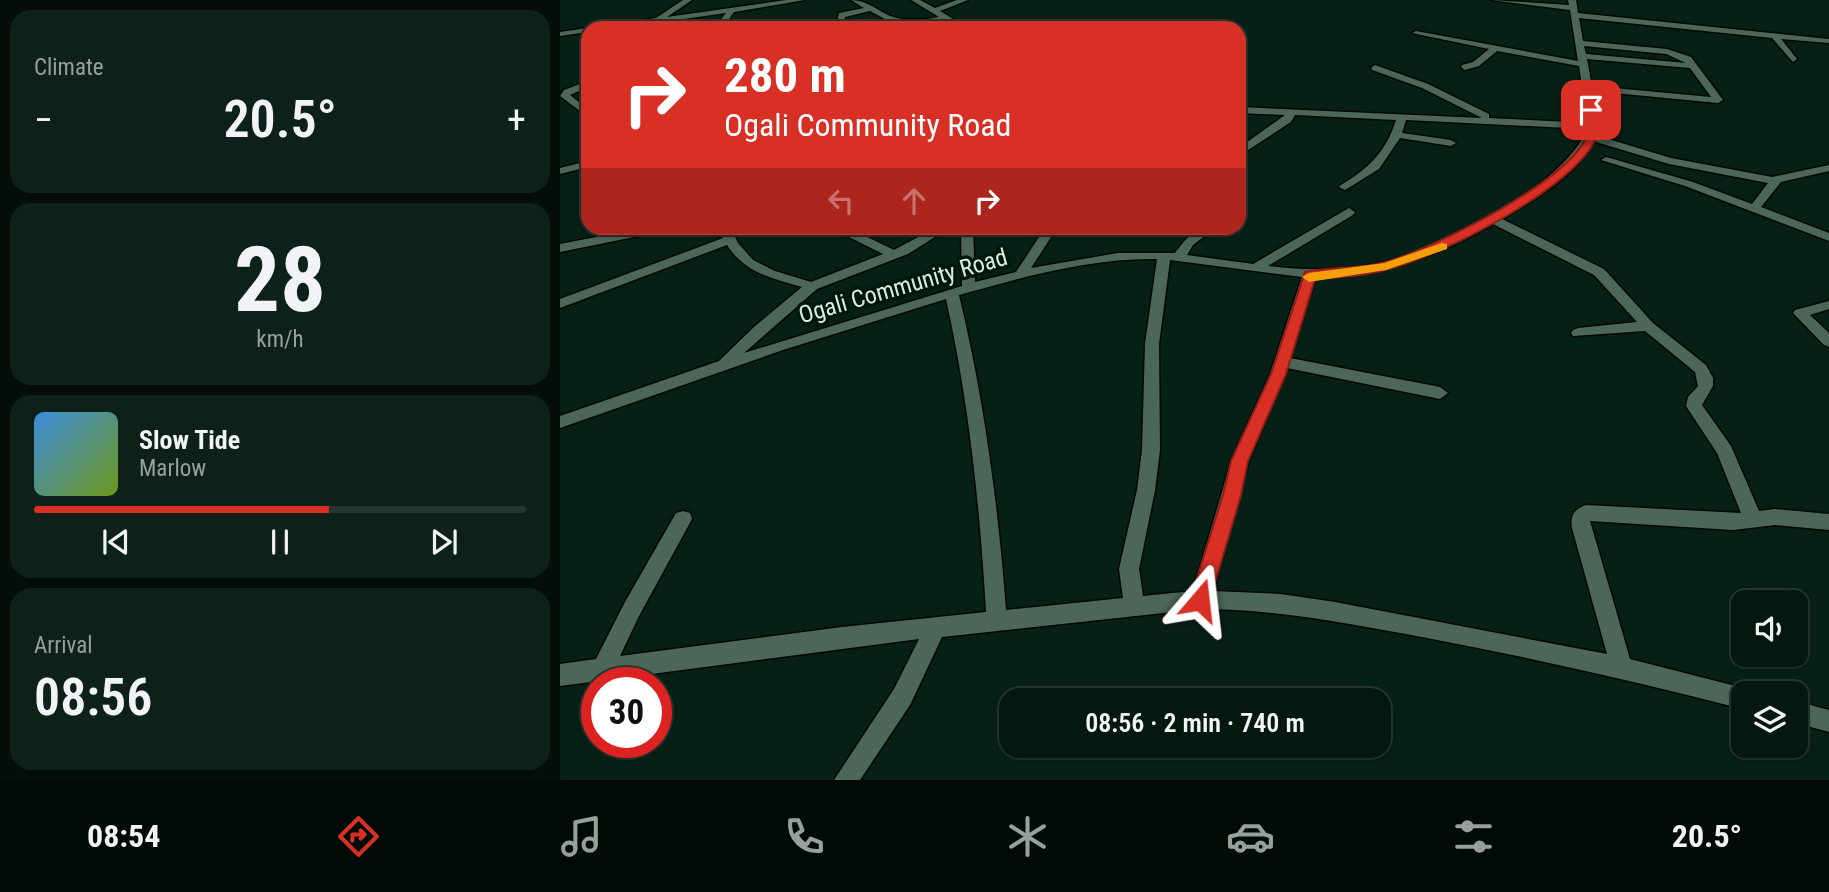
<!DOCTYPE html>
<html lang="en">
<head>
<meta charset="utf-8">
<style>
  :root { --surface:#051810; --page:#0e2119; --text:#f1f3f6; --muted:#97a09f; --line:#263730; --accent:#d93025 }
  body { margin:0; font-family:"Roboto Condensed",sans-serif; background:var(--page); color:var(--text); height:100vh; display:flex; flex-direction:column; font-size:26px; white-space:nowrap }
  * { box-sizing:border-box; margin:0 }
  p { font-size:23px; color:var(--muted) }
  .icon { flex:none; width:38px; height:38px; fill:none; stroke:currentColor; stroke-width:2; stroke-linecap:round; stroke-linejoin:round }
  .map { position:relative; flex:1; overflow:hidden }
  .panel { display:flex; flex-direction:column; gap:10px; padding:10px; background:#030d09; width:560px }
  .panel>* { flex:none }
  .top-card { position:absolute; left:21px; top:21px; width:665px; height:214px; border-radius:21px; box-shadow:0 2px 5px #0004,0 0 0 2px var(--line); background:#d93025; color:#fff; overflow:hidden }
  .tools { position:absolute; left:1171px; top:590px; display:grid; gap:14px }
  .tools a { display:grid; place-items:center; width:77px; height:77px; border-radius:14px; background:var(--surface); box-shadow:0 2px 5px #0004,0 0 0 2px var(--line); font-size:35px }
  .speed { position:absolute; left:21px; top:667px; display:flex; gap:14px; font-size:35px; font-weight:700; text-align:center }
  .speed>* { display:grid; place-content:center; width:91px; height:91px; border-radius:50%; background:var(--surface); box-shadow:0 2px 5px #0004,0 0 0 2px var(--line); line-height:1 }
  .speed .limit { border:10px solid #d22; background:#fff; color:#111 }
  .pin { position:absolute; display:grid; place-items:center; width:60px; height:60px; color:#fff; margin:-30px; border-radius:14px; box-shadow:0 4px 10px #0006 }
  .me { position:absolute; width:77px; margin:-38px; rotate:17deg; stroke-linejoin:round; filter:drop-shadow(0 0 5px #0008) }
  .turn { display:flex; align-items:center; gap:24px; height:147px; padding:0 28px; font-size:32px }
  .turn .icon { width:91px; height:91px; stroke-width:2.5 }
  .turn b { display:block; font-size:49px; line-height:60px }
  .lanes { display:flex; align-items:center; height:66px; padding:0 28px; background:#0003; justify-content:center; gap:35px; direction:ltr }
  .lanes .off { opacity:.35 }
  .big { font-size:52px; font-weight:600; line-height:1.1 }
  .panel .card { flex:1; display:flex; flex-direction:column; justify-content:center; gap:10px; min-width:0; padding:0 24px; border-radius:21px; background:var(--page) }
  .panel .dial { align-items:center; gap:0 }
  .dial b { font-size:91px; line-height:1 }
  .song { display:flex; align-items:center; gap:21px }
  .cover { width:84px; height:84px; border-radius:10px; background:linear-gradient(135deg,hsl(210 70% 55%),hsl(80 70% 35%)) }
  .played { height:7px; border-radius:4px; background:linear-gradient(90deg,var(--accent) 60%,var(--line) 60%) }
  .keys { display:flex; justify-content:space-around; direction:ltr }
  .heat { display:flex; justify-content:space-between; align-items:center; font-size:38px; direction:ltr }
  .trip { position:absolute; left:439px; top:688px; width:392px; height:70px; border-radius:21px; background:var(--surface); box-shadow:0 2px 5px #0004,0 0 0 2px var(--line); font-weight:600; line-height:70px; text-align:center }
  .tabs { display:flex; height:112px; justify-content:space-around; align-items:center; background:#020a06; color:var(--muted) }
  .tabs .icon { width:49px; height:49px }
  .tabs .current { color:var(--accent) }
  .tabs b { font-size:32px; color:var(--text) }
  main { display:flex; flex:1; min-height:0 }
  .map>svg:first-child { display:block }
</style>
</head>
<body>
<main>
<section class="panel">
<div class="card"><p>Climate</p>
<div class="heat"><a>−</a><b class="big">20.5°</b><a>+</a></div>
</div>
<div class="card dial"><b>28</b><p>km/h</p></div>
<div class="card">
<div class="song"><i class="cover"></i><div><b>Slow Tide</b><p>Marlow</p></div></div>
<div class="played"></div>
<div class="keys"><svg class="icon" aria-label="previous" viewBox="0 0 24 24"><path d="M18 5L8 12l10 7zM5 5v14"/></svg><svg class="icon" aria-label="pause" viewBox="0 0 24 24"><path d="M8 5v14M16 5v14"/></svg><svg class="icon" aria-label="next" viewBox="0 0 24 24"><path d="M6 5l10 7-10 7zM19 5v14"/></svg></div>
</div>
<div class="card"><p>Arrival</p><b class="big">08:56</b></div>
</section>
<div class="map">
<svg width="1269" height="780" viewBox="0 0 1269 780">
  <rect width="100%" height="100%" fill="#072015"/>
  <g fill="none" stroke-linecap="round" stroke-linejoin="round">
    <defs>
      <g id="minor">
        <path d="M 123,0 L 132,0 L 107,17 L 226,0 L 245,0 L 174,12 L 163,28 L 154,28 L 166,13 L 60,28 L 40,28 L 96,18 Z"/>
        <path d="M 291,0 C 305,0 316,9 328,15 C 343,22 364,20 379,17 L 351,0 L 360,0 L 375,8 L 397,0 L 408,0 L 380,11 L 408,28 L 398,28 L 385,21 L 365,24 L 335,22 L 308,28 L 294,28 L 325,19 L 310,11 L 285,17 L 282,26 L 276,26 L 279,13 L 304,8 Z"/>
        <path d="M 931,0 L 1009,5 L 1008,0 L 1016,0 L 1018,13 L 1269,39 L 1269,43 L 1221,39 L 1237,59 L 1233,62 L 1212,38 L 1019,18 L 1023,41 L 1107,49 L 1131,57 L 1163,100 L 1158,103 L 1033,91 L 1039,126 L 1035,135 L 1111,158 L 1212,177 L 1269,165 L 1269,171 L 1221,182 L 1201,207 L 1269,233 L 1269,241 L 1125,186 L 1041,160 L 1046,157 L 1133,182 L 1192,204 L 1208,183 L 1109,164 L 1033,141 C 1017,175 973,201 942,219 L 1044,269 L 1093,323 L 1146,365 L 1153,378 L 1153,386 L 1142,405 L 1171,446 L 1199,511 L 1215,509 L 1269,514 L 1269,530 L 1215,525 L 1173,530 L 1030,521 L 1070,659 L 1191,690 L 1192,693 L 1183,693 L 1183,709 C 1078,682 973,658 867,638 C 791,624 717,609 640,609 L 382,637 L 350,705 L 300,780 L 274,780 L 334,689 L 359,639 L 0,686 L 0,664 L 36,659 L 65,602 L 116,513 L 123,511 L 130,513 L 132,519 L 79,616 L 60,656 L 282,627 L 426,612 C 420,507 409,402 386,299 L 223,350 L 0,428 L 0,416 L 159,361 L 194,327 L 242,287 C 211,278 185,273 167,245 L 0,308 L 0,299 L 163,238 L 159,228 L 171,228 L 178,243 L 193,260 L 215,271 L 251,282 L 323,254 L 277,231 L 275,228 L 289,228 L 334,250 L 375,228 L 389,228 L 348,254 L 257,289 L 184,353 L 402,286 L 401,228 L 413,228 L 415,282 L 456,272 L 485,228 L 497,228 L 471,268 L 558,253 L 615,253 C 626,238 636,226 655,228 L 633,245 L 627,255 L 693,264 L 789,208 L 795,212 L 793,215 L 708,266 C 742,270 776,271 810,265 C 876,254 999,190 1028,129 L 846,120 L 842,133 L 891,140 L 896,143 L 891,146 L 840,138 L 819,169 L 785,190 L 779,187 L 781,185 C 809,168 826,152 836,120 L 735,115 L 731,122 L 679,156 L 679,148 L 725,115 L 679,113 L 679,107 L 922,118 L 862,88 L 812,70 L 811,68 L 815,65 L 868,84 L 929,114 L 929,118 L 1028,123 L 1019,66 L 937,51 L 919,66 L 905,70 L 901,67 L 902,65 L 913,62 L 929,49 L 852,33 L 856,31 L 1018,61 L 1010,10 ZM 1024,46 L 1106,54 L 1126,63 L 1026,54 ZM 1027,59 L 1130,68 L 1151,97 L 1032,86 ZM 933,224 L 1034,275 L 1077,322 L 1018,328 L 1013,330 L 1011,333 L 1013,336 L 1085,331 L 1135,372 L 1138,386 L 1128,397 L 1126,406 L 1157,453 L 1181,513 L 1026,505 C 1014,509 1010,516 1012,528 L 1047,654 L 775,602 L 721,594 L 653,591 L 689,461 L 727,368 L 880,399 L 888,393 L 880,387 L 730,358 L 755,278 C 819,276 878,257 933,224 ZM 597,259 L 585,344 L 582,450 L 577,490 L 559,569 L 563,598 L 446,610 C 438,504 424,399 399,295 C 463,277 530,258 597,259 ZM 610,260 L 742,277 L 710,374 L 671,461 L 633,591 L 583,596 L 579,569 L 595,490 L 600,450 L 599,344 Z"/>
        <path d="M 28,28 L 28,32 L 0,36 L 0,32 Z"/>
        <path d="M 28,81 L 28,87 L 10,95 L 28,109 L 28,117 L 0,96 L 4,90 Z"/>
        <path d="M 28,161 L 28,167 L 0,174 L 0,168 Z"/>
        <path d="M 83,228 L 105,228 L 99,232 L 0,252 L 0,244 Z"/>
        <path d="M 1269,301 L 1269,309 L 1250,315 L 1269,333 L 1269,347 L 1264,345 L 1233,313 L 1235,310 Z"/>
        <path d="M 1236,701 L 1269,710 L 1269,732 L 1236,723 Z"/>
      </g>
    </defs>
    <use href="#minor" stroke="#000903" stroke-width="3"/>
    <use href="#minor" fill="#4c6758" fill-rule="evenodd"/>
  </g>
  <path fill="#d93025" stroke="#8d1f18" stroke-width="2" d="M 1031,107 L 1036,110 C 1037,118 1040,128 1037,136 C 1018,187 880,256 829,269 C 805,276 780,277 755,279 L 726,374 L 688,461 L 681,495 L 650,600 L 647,607 L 640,610 L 633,607 L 630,600 L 663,495 L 671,461 L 711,374 L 745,272 C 771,266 798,270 825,262 C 872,249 1008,182 1027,136 C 1030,128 1028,118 1026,110 Z"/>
  <path fill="#f59e0b" d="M 882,243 L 887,244 L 887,249 L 826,270 L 749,282 L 742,277 L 749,273 L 824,263 Z"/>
  <g text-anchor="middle" stroke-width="7" stroke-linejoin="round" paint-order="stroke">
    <g font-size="24" fill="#ddece3" stroke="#00170c">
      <text transform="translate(343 286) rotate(-16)" y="8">Ogali Community Road</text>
    </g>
  </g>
</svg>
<div class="tools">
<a><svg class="icon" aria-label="sound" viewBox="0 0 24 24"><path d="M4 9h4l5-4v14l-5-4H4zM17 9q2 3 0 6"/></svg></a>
<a><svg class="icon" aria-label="layers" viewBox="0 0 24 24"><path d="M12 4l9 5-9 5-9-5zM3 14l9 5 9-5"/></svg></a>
</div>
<div class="speed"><div class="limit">30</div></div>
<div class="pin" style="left:1031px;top:110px;background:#d93025"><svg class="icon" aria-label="arrive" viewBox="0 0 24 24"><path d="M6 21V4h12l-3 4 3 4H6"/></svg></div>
<svg class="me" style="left:640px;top:600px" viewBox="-20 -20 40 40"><path d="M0-17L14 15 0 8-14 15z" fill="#d93025" stroke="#fff" stroke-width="4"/></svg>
<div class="trip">08:56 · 2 min · 740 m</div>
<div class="top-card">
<div class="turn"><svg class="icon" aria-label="right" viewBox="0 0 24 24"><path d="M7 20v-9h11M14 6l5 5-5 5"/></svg><div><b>280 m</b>Ogali Community Road</div></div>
<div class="lanes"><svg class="icon off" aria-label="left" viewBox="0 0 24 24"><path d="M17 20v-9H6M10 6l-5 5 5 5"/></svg><svg class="icon off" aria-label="ahead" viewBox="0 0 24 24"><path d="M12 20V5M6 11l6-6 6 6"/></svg><svg class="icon" aria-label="right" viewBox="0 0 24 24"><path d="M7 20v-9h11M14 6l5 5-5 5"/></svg></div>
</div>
</div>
</main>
<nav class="tabs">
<b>08:54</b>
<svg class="icon current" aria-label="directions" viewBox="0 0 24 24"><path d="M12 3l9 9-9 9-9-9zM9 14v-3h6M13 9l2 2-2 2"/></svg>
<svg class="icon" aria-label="music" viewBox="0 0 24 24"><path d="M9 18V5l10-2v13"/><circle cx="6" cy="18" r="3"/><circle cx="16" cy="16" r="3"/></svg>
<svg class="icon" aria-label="phone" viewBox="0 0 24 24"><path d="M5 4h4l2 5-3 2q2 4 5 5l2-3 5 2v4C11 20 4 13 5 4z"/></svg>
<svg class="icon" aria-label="climate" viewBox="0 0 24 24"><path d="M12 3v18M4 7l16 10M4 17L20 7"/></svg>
<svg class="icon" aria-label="car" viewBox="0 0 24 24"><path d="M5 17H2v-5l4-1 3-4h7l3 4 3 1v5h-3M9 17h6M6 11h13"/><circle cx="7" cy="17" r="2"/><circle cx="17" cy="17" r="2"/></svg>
<svg class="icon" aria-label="filters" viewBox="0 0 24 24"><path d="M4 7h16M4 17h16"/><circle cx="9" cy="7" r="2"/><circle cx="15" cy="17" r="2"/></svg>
<b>20.5°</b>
</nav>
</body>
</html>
